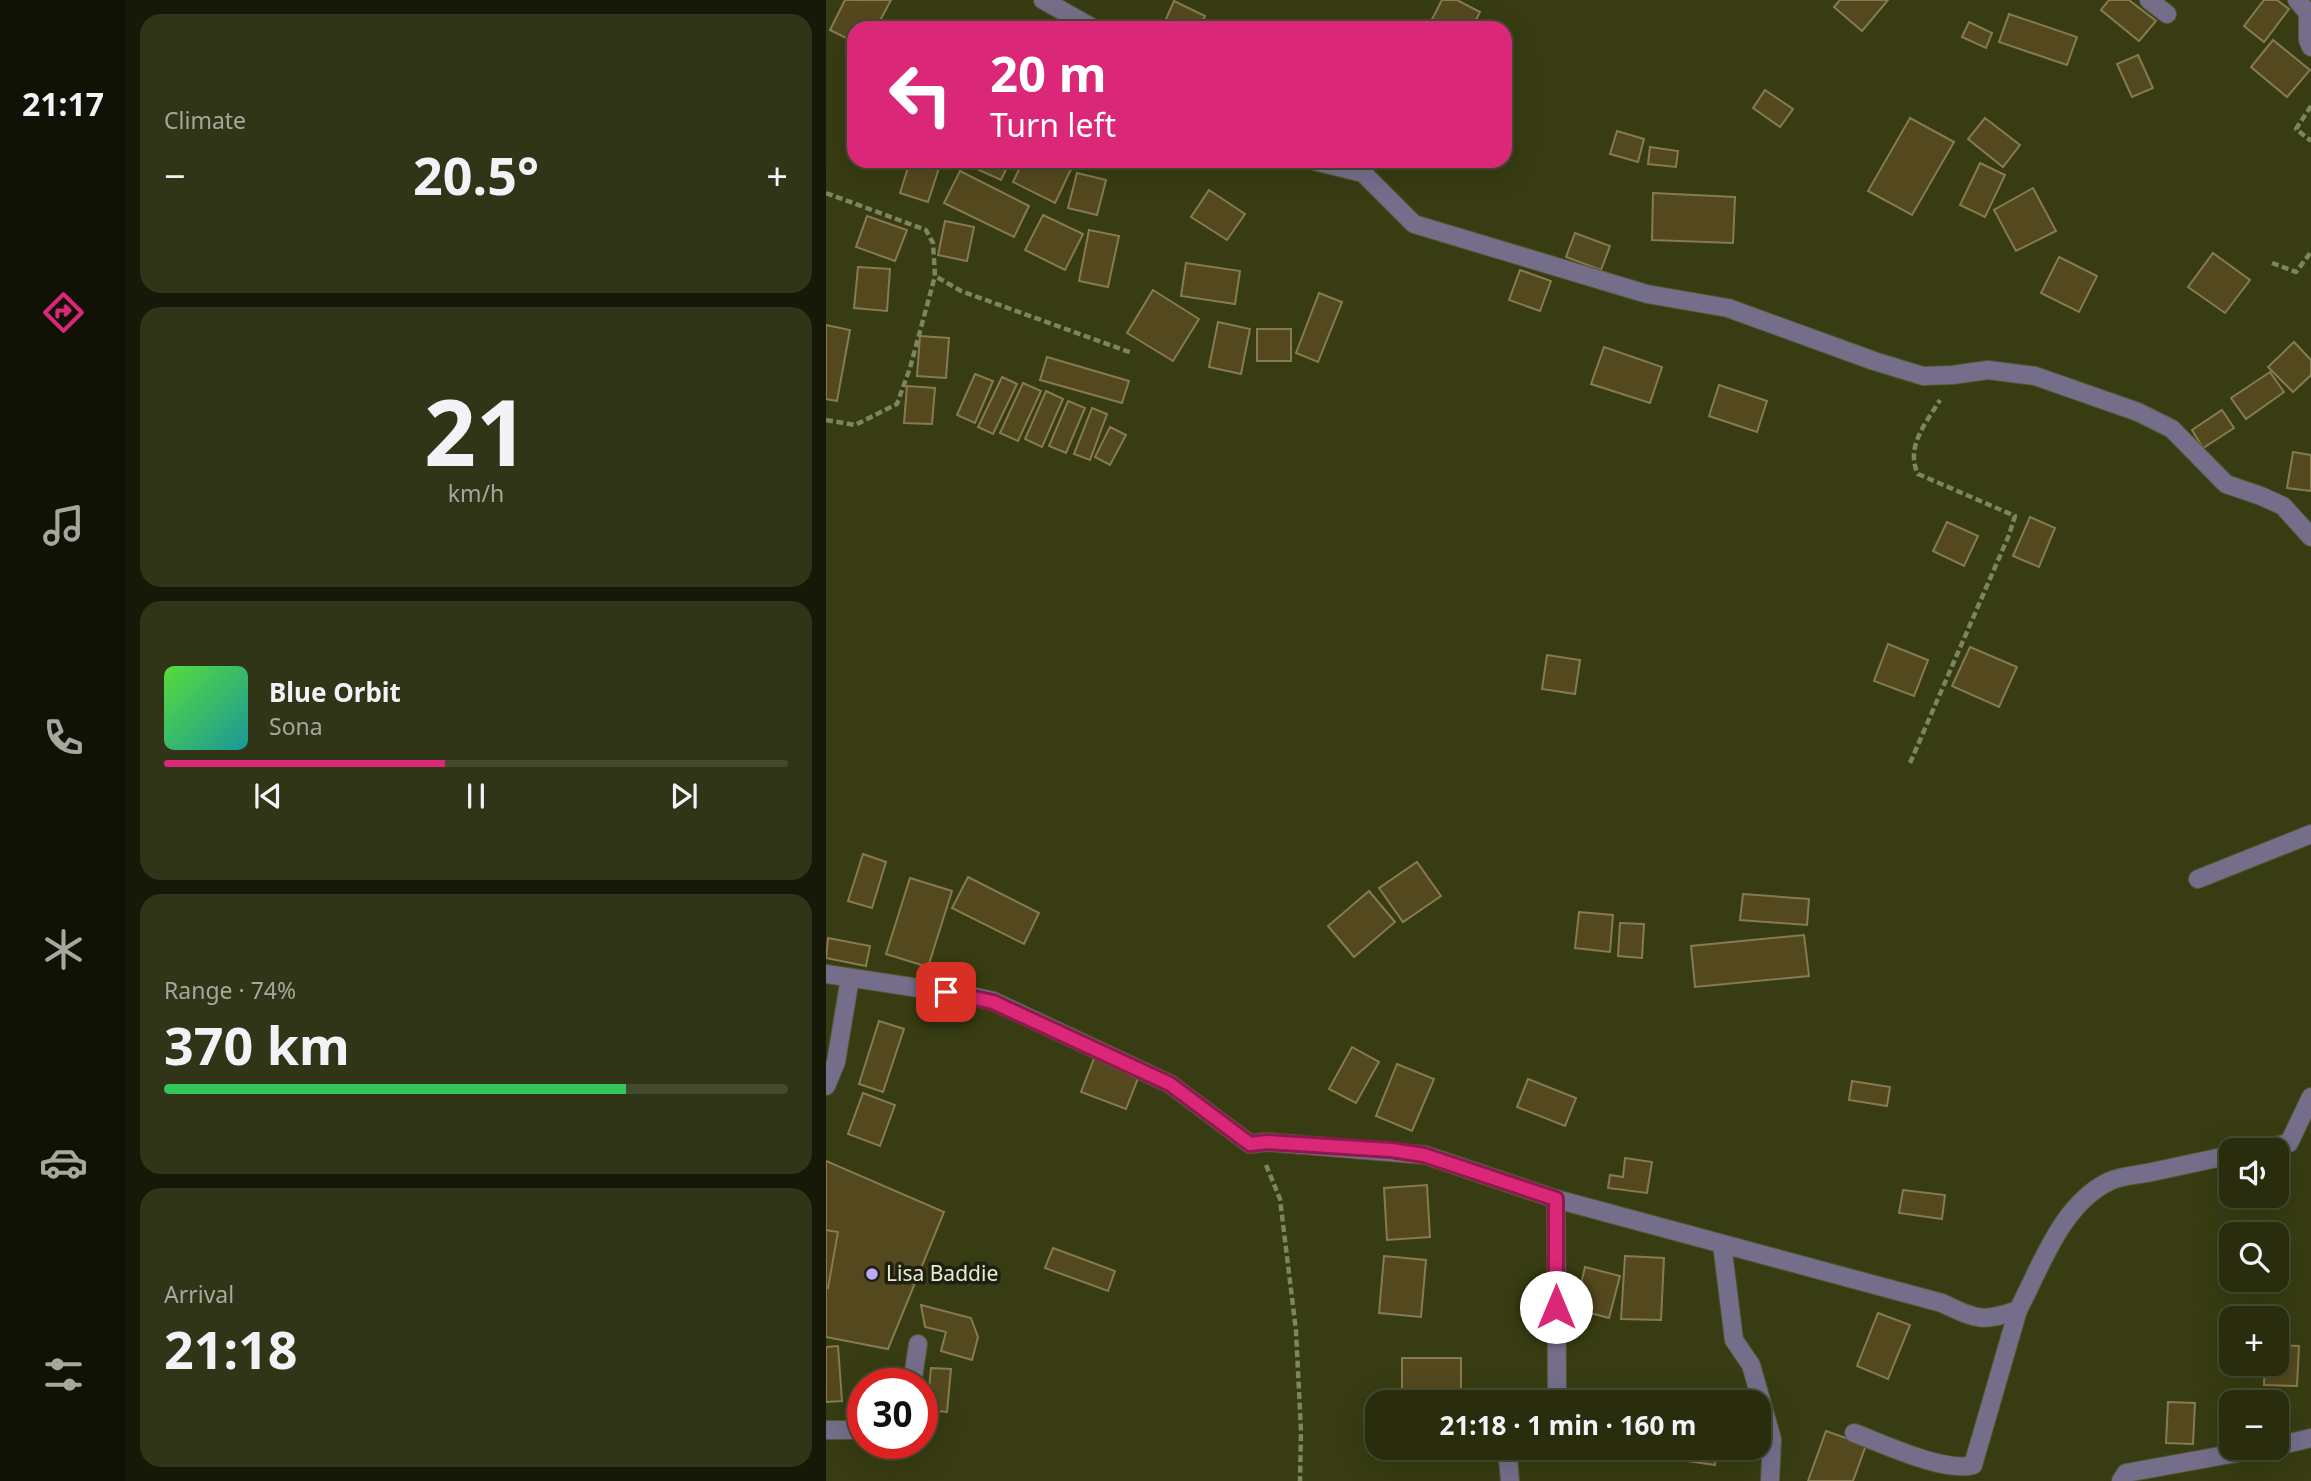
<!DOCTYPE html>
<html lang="en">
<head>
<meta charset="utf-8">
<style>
  :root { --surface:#292d0e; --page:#313517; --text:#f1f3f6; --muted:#a5a89e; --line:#45492e; --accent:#db2777 }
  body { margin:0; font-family:"Noto Sans",sans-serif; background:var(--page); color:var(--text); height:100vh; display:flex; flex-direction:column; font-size:26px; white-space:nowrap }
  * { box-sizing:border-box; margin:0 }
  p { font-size:23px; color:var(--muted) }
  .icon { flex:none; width:38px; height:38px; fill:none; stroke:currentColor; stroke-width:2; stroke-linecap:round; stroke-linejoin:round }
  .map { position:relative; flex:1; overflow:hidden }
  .drawer { display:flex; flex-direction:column; gap:14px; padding:14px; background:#171908; width:700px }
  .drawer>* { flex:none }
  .banner { position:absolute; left:21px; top:21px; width:665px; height:147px; border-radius:21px; box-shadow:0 7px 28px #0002,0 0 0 2px var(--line); background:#db2777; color:#fff; overflow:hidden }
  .controls { position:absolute; left:1393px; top:1138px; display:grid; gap:14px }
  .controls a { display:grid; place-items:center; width:70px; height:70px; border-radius:14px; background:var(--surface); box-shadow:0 7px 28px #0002,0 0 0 2px var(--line); font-size:35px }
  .speed { position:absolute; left:21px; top:1368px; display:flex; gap:14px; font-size:35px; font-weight:700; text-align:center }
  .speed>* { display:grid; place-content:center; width:91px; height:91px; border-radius:50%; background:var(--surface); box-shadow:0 7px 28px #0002,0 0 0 2px var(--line); line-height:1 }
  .speed .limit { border:10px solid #d22; background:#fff; color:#111 }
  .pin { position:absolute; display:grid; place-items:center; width:60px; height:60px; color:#fff; margin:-30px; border-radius:14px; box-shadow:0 4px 10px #0006 }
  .me { position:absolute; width:77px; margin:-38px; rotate:0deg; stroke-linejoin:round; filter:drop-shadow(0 0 5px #0008) }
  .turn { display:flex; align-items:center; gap:24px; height:147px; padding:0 28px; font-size:32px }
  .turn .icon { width:91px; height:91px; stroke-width:2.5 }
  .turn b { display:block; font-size:49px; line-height:60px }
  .big { font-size:52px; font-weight:700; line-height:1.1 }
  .drawer .tile { flex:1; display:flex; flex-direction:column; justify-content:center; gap:10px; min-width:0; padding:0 24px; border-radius:21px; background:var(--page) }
  .drawer .dial { align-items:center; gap:0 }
  .dial b { font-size:91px; line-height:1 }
  .song { display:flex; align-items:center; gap:21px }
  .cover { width:84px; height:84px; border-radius:10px; background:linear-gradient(135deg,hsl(110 70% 55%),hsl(180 70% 35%)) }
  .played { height:7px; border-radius:4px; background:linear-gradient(90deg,var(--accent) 45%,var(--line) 45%) }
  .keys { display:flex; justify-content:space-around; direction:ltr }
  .heat { display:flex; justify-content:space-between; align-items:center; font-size:38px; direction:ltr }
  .charge { height:10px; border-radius:5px; background:linear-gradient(90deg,#34c759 74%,var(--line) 0) }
  .trip { position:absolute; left:539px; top:1390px; width:406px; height:70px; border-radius:21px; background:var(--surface); box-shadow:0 7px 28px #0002,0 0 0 2px var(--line); font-weight:700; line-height:70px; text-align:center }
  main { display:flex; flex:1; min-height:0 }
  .tab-bar { display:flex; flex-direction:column; width:126px; justify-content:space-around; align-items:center; background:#101206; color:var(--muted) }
  .tab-bar .icon { width:49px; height:49px }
  .tab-bar .on { color:var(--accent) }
  .tab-bar b { font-size:32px; color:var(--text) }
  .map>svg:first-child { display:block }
</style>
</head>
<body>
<main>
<nav class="tab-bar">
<b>21:17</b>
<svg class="icon on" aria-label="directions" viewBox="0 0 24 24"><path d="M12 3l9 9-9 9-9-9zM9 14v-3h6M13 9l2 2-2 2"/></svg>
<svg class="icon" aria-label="music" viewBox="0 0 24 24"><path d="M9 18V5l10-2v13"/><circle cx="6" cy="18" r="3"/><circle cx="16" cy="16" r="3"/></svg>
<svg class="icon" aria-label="phone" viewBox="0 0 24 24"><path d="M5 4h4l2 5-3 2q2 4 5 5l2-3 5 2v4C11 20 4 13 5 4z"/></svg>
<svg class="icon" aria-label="climate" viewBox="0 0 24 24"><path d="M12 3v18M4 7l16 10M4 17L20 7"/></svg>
<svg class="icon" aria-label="car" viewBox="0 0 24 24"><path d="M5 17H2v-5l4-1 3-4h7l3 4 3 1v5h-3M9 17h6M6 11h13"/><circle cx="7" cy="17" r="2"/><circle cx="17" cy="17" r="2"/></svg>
<svg class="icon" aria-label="filters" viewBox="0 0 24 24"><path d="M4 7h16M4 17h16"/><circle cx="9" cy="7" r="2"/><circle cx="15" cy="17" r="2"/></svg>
</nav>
<section class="drawer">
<div class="tile"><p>Climate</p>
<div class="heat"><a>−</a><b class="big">20.5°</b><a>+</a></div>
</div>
<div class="tile dial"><b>21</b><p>km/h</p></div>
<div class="tile">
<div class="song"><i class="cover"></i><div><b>Blue Orbit</b><p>Sona</p></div></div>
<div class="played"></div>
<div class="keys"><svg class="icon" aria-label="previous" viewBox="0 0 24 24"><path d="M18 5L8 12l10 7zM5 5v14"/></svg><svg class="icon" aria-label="pause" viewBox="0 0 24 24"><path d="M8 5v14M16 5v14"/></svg><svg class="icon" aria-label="next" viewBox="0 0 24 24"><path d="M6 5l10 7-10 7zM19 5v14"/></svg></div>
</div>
<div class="tile"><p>Range · 74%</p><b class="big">370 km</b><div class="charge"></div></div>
<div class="tile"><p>Arrival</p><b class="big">21:18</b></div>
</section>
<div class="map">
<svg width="1485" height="1481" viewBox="0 0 1485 1481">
  <rect width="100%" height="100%" fill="#373c12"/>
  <g fill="#54481e" stroke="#867b50" stroke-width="2">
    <path d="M 19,0 L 65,0 L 50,28 L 28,28 L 28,42 L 4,30 Z"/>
    <path d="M 616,0 L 631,0 L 654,12 L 646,28 L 602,27 Z"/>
    <path d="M 1014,0 L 1062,0 L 1036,31 L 1008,7 Z"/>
    <path d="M 1283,0 L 1303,0 L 1330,21 L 1313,41 L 1275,10 Z"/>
    <path d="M 1438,0 L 1451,0 L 1463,9 L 1438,42 L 1418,26 Z"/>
    <path d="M 348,1 L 379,16 L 373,28 L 336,28 Z"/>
    <path d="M 1183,14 L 1251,37 L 1241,65 L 1173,42 Z"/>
    <path d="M 1143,22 L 1166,33 L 1160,48 L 1136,37 Z"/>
    <path d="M 1447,40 L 1484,70 L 1461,97 L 1425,67 Z"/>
    <path d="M 1312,55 L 1327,88 L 1306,97 L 1291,64 Z"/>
    <path d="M 939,90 L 967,109 L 954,127 L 927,108 Z"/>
    <path d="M 1084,118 L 1128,142 L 1086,215 L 1042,191 Z"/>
    <path d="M 1159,118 L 1194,145 L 1177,167 L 1142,139 Z"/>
    <path d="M 791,131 L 818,139 L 812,162 L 784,154 Z"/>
    <path d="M 824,147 L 852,151 L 850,167 L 822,164 Z"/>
    <path d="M 84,161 L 101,161 L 114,165 L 102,202 L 74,193 Z"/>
    <path d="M 144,161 L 184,161 L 175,180 L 142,165 Z"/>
    <path d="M 197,161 L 239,161 L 247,165 L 229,203 L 187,182 Z"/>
    <path d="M 1154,163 L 1179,175 L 1159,217 L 1134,205 Z"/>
    <path d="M 134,171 L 203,206 L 188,237 L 118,203 Z"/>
    <path d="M 251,173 L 280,180 L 271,215 L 242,208 Z"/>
    <path d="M 1207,188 L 1230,231 L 1190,251 L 1168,210 Z"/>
    <path d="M 383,190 L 419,214 L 401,240 L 365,217 Z"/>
    <path d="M 827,193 L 909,197 L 907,243 L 826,240 Z"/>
    <path d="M 217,215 L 257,234 L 239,270 L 199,250 Z"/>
    <path d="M 41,216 L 81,230 L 69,261 L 30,247 Z"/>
    <path d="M 119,221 L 148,227 L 141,261 L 112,255 Z"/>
    <path d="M 263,230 L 293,236 L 282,287 L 253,281 Z"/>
    <path d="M 749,233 L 784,246 L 775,270 L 740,257 Z"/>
    <path d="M 1387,253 L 1424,280 L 1399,313 L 1362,287 Z"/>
    <path d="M 1233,257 L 1271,276 L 1253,312 L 1215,293 Z"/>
    <path d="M 360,263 L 414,271 L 409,304 L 355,296 Z"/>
    <path d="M 32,267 L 64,269 L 61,311 L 28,308 Z"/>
    <path d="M 694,270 L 725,281 L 714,311 L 683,300 Z"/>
    <path d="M 327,290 L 373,319 L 347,361 L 301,333 Z"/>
    <path d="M 493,293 L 516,302 L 492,362 L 470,353 Z"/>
    <path d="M 392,322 L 424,329 L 415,374 L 383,367 Z"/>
    <path d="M 0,325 L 24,330 L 11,401 L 0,399 Z"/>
    <rect x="431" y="329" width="34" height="32"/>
    <path d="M 94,336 L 123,338 L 120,378 L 91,376 Z"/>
    <path d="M 1468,342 L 1485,360 L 1485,375 L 1467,392 L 1442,367 Z"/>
    <path d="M 778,347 L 836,367 L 824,403 L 765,384 Z"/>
    <path d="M 221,357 L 303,381 L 296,403 L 214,380 Z"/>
    <path d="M 1444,372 L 1458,392 L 1420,419 L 1405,398 Z"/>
    <path d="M 149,374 L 167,381 L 149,423 L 131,415 Z"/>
    <path d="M 176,377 L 191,384 L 167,434 L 152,427 Z"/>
    <path d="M 197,383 L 215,391 L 192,441 L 174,433 Z"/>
    <path d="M 893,385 L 941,401 L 931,432 L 883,416 Z"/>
    <path d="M 81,386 L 109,388 L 106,424 L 78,423 Z"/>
    <path d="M 220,391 L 237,399 L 216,447 L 199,439 Z"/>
    <path d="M 242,401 L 259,408 L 240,453 L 223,446 Z"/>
    <path d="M 266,408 L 281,414 L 264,460 L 248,454 Z"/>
    <path d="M 1396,410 L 1408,428 L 1377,448 L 1366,430 Z"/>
    <path d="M 284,427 L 300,435 L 284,465 L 269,457 Z"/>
    <path d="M 1467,452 L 1485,455 L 1485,491 L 1461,488 Z"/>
    <path d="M 1204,517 L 1229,528 L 1213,567 L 1187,556 Z"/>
    <path d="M 1121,522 L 1152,536 L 1138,566 L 1107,551 Z"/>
    <path d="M 1062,644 L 1102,660 L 1088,696 L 1048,681 Z"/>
    <path d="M 1144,647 L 1191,667 L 1173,707 L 1126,686 Z"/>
    <path d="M 721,655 L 754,660 L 749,694 L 716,689 Z"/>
    <path d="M 37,854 L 60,862 L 46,908 L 22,901 Z"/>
    <path d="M 591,862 L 615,896 L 577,922 L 553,888 Z"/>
    <path d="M 142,877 L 213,913 L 198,944 L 126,908 Z"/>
    <path d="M 84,878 L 126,891 L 102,967 L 60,954 Z"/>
    <path d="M 543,891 L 569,922 L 528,957 L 502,926 Z"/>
    <path d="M 917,894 L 983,899 L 981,925 L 914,920 Z"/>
    <path d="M 753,912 L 787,915 L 784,952 L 749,948 Z"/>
    <path d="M 794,923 L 818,924 L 816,958 L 792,956 Z"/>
    <path d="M 978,935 L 983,976 L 869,987 L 865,946 Z"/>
    <path d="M 2,938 L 44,946 L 40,966 L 0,958 Z"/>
    <path d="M 53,1021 L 78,1029 L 57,1092 L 33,1084 Z"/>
    <path d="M 526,1047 L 553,1062 L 530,1103 L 503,1089 Z"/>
    <path d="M 269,1056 L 314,1073 L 300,1109 L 255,1092 Z"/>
    <path d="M 571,1064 L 608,1079 L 586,1131 L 550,1116 Z"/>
    <path d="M 702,1079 L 750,1098 L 739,1126 L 691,1107 Z"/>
    <path d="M 1026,1081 L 1064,1087 L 1061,1106 L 1023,1100 Z"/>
    <path d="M 37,1093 L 69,1105 L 54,1146 L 22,1134 Z"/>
    <path d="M 799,1158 L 826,1162 L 821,1193 L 782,1188 L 784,1175 L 797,1177 Z"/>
    <path d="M 0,1161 L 118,1212 L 62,1349 L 0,1337 Z"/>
    <path d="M 601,1185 L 604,1237 L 561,1240 L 558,1188 Z"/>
    <path d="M 1077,1190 L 1119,1195 L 1116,1219 L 1073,1213 Z"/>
    <path d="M 0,1230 L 12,1232 L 2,1288 L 0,1287 Z"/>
    <path d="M 227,1248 L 289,1271 L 282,1291 L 219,1268 Z"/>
    <path d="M 558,1256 L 600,1260 L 595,1317 L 553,1313 Z"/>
    <path d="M 799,1256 L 838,1258 L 835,1320 L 795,1319 Z"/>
    <path d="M 759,1267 L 794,1276 L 783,1318 L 749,1309 Z"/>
    <path d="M 95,1305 L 145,1318 L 152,1337 L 146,1360 L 115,1351 L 120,1332 L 99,1327 Z"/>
    <path d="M 1052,1313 L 1084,1325 L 1062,1379 L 1031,1366 Z"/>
    <path d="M 1451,1345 L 1473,1346 L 1471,1386 L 1438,1385 L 1439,1363 L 1451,1363 Z"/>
    <path d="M 12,1346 L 16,1401 L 0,1402 L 0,1347 Z"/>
    <rect x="576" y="1358" width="59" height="35"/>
    <path d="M 105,1368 L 125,1369 L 121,1412 L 101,1410 Z"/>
    <path d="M 1342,1402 L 1369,1403 L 1367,1444 L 1340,1443 Z"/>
    <path d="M 1000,1431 L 1040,1445 L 1027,1481 L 982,1481 Z"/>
    <path d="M 843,1447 L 891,1447 L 889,1465 L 841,1458 Z"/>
  </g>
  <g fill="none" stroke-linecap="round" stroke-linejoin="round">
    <defs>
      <g id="street">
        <path d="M 217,0 L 267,28"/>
        <path d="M 1323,0 L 1341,14"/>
        <path d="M 1471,0 L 1482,13 L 1482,40 L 1485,47"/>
        <path d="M 488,161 L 537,173 L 588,224 L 821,294 L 902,308 L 1048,361 L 1097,376 L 1126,375 L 1162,370 L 1209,376 L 1312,412 L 1346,429 L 1400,484 L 1435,496 L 1457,506 L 1485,537"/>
        <path d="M 1372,879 L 1485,834"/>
        <path d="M 0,974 L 145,996 L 167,1001 L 344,1084 L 424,1144 L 441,1142 L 599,1155 L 730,1199 L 1116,1303 C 1150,1319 1155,1323 1192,1310 C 1215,1267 1235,1204 1284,1181 C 1294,1176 1309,1175 1321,1173 C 1349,1167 1377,1161 1405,1155"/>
        <path d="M 0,1086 L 10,1062 L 24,978"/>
        <path d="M 1429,1150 L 1463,1143 L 1485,1097"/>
        <path d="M 896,1244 L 908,1340 L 925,1365 L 946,1439 L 944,1481"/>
        <path d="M 86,1384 L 92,1344"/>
        <path d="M 727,1402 L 731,1392 L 730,1199"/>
        <path d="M 0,1430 L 37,1430"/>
        <path d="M 1028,1433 C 1058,1444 1118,1473 1147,1465 L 1192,1310"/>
        <path d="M 1451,1446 L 1485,1438"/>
        <path d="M 681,1447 L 684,1481"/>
        <path d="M 1295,1481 L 1300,1473 L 1443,1447"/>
      </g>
    </defs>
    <use href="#street" stroke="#535831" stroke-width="20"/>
    <g stroke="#7e8360" stroke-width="4.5" stroke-dasharray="7 3.5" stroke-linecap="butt">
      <path d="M 1485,106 L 1470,129 L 1485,141"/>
      <path d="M 0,193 L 100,230 L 107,243 L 109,276 L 135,291 L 306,353"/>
      <path d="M 1446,263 L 1470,272 L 1485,252"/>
      <path d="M 0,420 L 29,425 L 71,404 L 84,368 L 109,276"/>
      <path d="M 1084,763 L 1183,535 L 1189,516 L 1092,474 C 1079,447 1100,423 1114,400"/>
      <path d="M 440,1165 L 454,1199 L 470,1331 L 475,1431 L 474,1481"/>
    </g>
    <use href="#street" stroke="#756e8b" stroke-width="18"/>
  </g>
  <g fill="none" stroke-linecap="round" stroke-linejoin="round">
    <defs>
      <path id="route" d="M 120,992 L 167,1002 L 344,1084 L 424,1144 L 441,1142 L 565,1150 L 598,1155 L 730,1199 L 730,1307"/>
    </defs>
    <use href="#route" stroke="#8e194d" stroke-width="18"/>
    <use href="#route" stroke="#db2777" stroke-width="12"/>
  </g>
  <circle fill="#bcaaf6" stroke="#1f2110" stroke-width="2.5" cx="46" cy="1274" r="7"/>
  <g text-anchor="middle" stroke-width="7" stroke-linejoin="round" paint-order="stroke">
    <g font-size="21" fill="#e8ecd4" stroke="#1f2110" text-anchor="start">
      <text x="60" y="1281">Lisa Baddie</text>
    </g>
  </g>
</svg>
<div class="controls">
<a><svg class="icon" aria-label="sound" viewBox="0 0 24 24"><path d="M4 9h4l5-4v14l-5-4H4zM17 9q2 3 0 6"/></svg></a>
<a><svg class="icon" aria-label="search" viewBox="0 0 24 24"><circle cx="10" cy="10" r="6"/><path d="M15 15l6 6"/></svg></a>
<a>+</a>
<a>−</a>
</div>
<div class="speed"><div class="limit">30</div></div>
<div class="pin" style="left:120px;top:992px;background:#d93025"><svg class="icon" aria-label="arrive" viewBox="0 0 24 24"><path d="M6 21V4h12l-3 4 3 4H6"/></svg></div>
<svg class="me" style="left:730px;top:1307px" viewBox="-20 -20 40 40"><circle r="19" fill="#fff"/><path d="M0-13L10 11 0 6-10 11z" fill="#db2777"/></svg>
<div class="trip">21:18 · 1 min · 160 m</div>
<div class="banner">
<div class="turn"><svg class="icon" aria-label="left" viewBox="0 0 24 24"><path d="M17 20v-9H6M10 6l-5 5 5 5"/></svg><div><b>20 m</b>Turn left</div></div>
</div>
</div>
</main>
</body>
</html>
